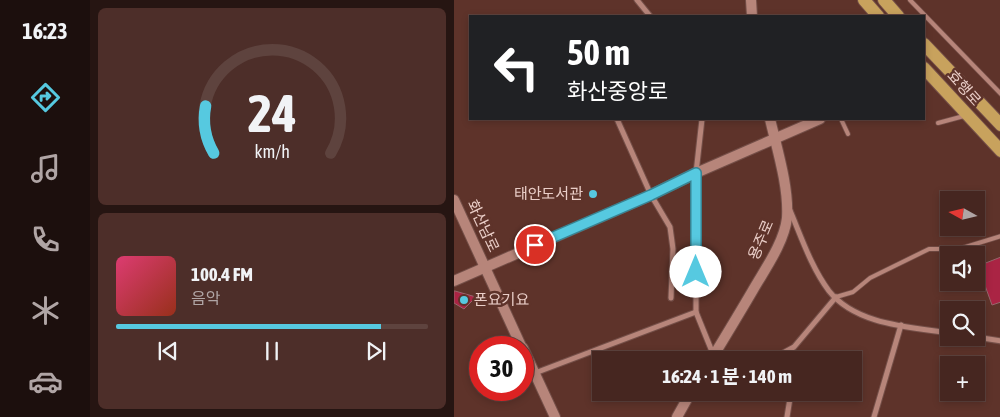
<!DOCTYPE html>
<html lang="ko">
<head>
<meta charset="utf-8">
<style>
  :root { --surface:#462620; --page:#4d2e29; --text:#f1f3f6; --muted:#b0a5a5; --line:#5e433e; --accent:#56c9e0 }
  body { margin:0; font-family:"Asap Condensed","Noto Sans KR",sans-serif; background:var(--page); color:var(--text); height:100vh; display:flex; flex-direction:column; font-size:19px; white-space:nowrap }
  * { box-sizing:border-box; margin:0 }
  p { font-size:16px; color:var(--muted) }
  .icon { flex:none; width:28px; height:28px; fill:none; stroke:currentColor; stroke-width:2; stroke-linecap:round; stroke-linejoin:round }
  .map { position:relative; flex:1; overflow:hidden }
  .sheet { display:flex; flex-direction:column; gap:8px; padding:8px; background:#261512; width:364px }
  .sheet>* { flex:none }
  .banner { position:absolute; left:15px; top:15px; width:456px; height:105px; border-radius:0px; box-shadow:0 2px 8px #0003,0 0 0 1px var(--line); background:#202124; color:#fff; overflow:hidden }
  .needle { width:32px; rotate:278deg }
  .buttons { position:absolute; left:486px; top:191px; display:grid; gap:10px }
  .buttons a { display:grid; place-items:center; width:45px; height:45px; border-radius:0px; background:var(--surface); box-shadow:0 2px 8px #0003,0 0 0 1px var(--line); font-size:25px }
  .speed { position:absolute; left:15px; top:336px; display:flex; gap:10px; font-size:25px; font-weight:700; text-align:center }
  .speed>* { display:grid; place-content:center; width:65px; height:65px; border-radius:50%; background:var(--surface); box-shadow:0 2px 8px #0003,0 0 0 1px var(--line); line-height:1 }
  .speed .limit { border:8px solid #d22; background:#fff; color:#111 }
  .pin { position:absolute; display:grid; place-items:center; width:42px; height:42px; color:#fff; margin:-21px; border:2px solid #fff; border-radius:50%; box-shadow:0 1px 5px #0007 }
  .me { position:absolute; width:55px; margin:-28px; rotate:0deg; stroke-linejoin:round; filter:drop-shadow(0 0 4px #0008) }
  .turn { display:flex; align-items:center; gap:18px; height:105px; padding:0 15px; font-size:22px }
  .turn .icon { width:65px; height:65px; stroke-width:2.5 }
  .turn b { display:block; font-size:35px; line-height:42px }
  .sheet .card { flex:1; display:flex; flex-direction:column; justify-content:center; gap:8px; min-width:0; padding:0 18px; border-radius:8px; background:var(--page) }
  .sheet .dial { align-items:center; gap:0 }
  .dial svg { height:130px; overflow:visible; fill:none; stroke:var(--line); stroke-width:7; stroke-linecap:round; text-anchor:middle }
  .dial text { fill:var(--text); stroke:none }
  .song { display:flex; align-items:center; gap:15px }
  .cover { width:60px; height:60px; border-radius:8px; background:linear-gradient(135deg,hsl(340 70% 55%),hsl(10 70% 35%)) }
  .played { height:5px; border-radius:2px; background:linear-gradient(90deg,var(--accent) 85%,var(--line) 85%) }
  .keys { display:flex; justify-content:space-around; direction:ltr }
  .trip { position:absolute; left:138px; top:351px; width:270px; height:50px; border-radius:0px; background:var(--surface); box-shadow:0 2px 8px #0003,0 0 0 1px var(--line); font-weight:700; line-height:50px; text-align:center }
  main { display:flex; flex:1; min-height:0 }
  .dock { display:flex; flex-direction:column; width:90px; justify-content:space-around; align-items:center; background:#1c0f0d; color:var(--muted) }
  .dock .icon { width:35px; height:35px }
  .dock .on { color:var(--accent) }
  .dock b { font-size:22px; color:var(--text) }
  .map>svg:first-child { display:block }
</style>
</head>
<body>
<main>
<nav class="dock">
<b>16:23</b>
<svg class="icon on" aria-label="directions" viewBox="0 0 24 24"><path d="M12 3l9 9-9 9-9-9zM9 14v-3h6M13 9l2 2-2 2"/></svg>
<svg class="icon" aria-label="music" viewBox="0 0 24 24"><path d="M9 18V5l10-2v13"/><circle cx="6" cy="18" r="3"/><circle cx="16" cy="16" r="3"/></svg>
<svg class="icon" aria-label="phone" viewBox="0 0 24 24"><path d="M5 4h4l2 5-3 2q2 4 5 5l2-3 5 2v4C11 20 4 13 5 4z"/></svg>
<svg class="icon" aria-label="climate" viewBox="0 0 24 24"><path d="M12 3v18M4 7l16 10M4 17L20 7"/></svg>
<svg class="icon" aria-label="car" viewBox="0 0 24 24"><path d="M5 17H2v-5l4-1 3-4h7l3 4 3 1v5h-3M9 17h6M6 11h13"/><circle cx="7" cy="17" r="2"/><circle cx="17" cy="17" r="2"/></svg>
</nav>
<section class="sheet">
<div class="card dial"><svg viewBox="0 0 100 80">
<path d="M14 69A42 42 0 1 1 86 69"/>
<path d="M14 69A42 42 0 0 1 9 40" stroke="#56c9e0"/>
<text x="50" y="56" font-size="32" font-weight="700">24</text>
<text x="50" y="72" font-size="11">km/h</text>
</svg></div>
<div class="card">
<div class="song"><i class="cover"></i><div><b>100.4 FM</b><p>음악</p></div></div>
<div class="played"></div>
<div class="keys"><svg class="icon" aria-label="previous" viewBox="0 0 24 24"><path d="M18 5L8 12l10 7zM5 5v14"/></svg><svg class="icon" aria-label="pause" viewBox="0 0 24 24"><path d="M8 5v14M16 5v14"/></svg><svg class="icon" aria-label="next" viewBox="0 0 24 24"><path d="M6 5l10 7-10 7zM19 5v14"/></svg></div>
</div>
</section>
<div class="map">
<svg width="547" height="417" viewBox="0 0 547 417">
  <rect width="100%" height="100%" fill="#5e332a"/>
  <g fill="#aa2444" stroke="#97666b">
    <path d="M 547,257 L 547,302 L 538,305 L 524,266 Z"/>
    <path d="M 0,291 L 1,291 L 22,297 L 10,309 L 0,303 Z"/>
  </g>
  <g fill="none" stroke-linecap="round" stroke-linejoin="round">
    <defs>
      <g id="lane">
        <path d="M 456,0 L 547,94"/>
        <path d="M 387,119 L 394,134"/>
        <path d="M 484,123 L 510,116"/>
        <path d="M 382,297 L 399,292 L 416,278 L 475,249 L 505,249 L 547,236"/>
      </g>
      <g id="street">
        <path d="M 183,0 L 196,16"/>
        <path d="M 163,119 L 197,195 L 216,227 L 219,249 L 217,298"/>
        <path d="M 248,119 L 242,173 L 242,312 L 259,354"/>
        <path d="M 335,208 C 347,236 357,267 375,291 C 402,325 456,327 495,333"/>
        <path d="M 522,337 L 547,341"/>
        <path d="M 334,351 L 335,360"/>
        <path d="M 316,360 L 340,347 L 382,297"/>
        <path d="M 81,373 L 242,312"/>
        <path d="M 333,417 L 337,392"/>
        <path d="M 420,417 L 447,325"/>
      </g>
      <g id="secondary">
        <path d="M 297,0 L 298,16"/>
        <path d="M 0,200 L 68,348"/>
        <path d="M 0,281 L 197,195 L 242,173 L 366,119"/>
        <path d="M 69,348 L 101,417"/>
        <path d="M 257,360 C 271,337 285,314 299,290 C 311,269 330,243 333,218 C 335,187 323,149 316,119"/>
        <path d="M 223,417 L 237,392"/>
      </g>
      <g id="primary">
        <path d="M 410,0 L 424,16"/>
        <path d="M 430,0 L 444,16"/>
        <path d="M 470,44 L 547,125"/>
        <path d="M 470,68 L 547,151"/>
      </g>
    </defs>
    <use href="#lane" stroke="#744f48" stroke-width="5.5"/>
    <use href="#street" stroke="#744f48" stroke-width="7"/>
    <use href="#secondary" stroke="#744f48" stroke-width="12"/>
    <use href="#primary" stroke="#744f48" stroke-width="14"/>
    <use href="#lane" stroke="#b7857a" stroke-width="4"/>
    <use href="#street" stroke="#b7857a" stroke-width="5"/>
    <use href="#secondary" stroke="#b7857a" stroke-width="10"/>
    <use href="#primary" stroke="#c8a25d" stroke-width="12"/>
  </g>
  <g fill="none" stroke-linecap="round" stroke-linejoin="round">
    <defs>
      <path id="route" d="M 81,245 L 197,195 L 242,173 L 242,272"/>
    </defs>
    <use href="#route" stroke="#388392" stroke-width="12"/>
    <use href="#route" stroke="#56c9e0" stroke-width="9"/>
  </g>
  <g fill="#56c9e0" stroke="#5e332a" stroke-width="2">
    <circle cx="139" cy="194" r="5"/>
    <circle cx="10" cy="300" r="5"/>
  </g>
  <g text-anchor="middle" stroke-width="5" stroke-linejoin="round" paint-order="stroke">
    <g font-size="15" fill="#eacec8" stroke="#5e332a">
      <text transform="translate(510 88) rotate(48)" y="5">효행로</text>
      <text transform="translate(29 226) rotate(65)" y="5">화산남로</text>
      <text transform="translate(307 240) rotate(-67)" y="5">용주로</text>
    </g>
    <g font-size="15" fill="#eacec8" stroke="#5e332a" text-anchor="end">
      <text x="129" y="199">태안도서관</text>
      <text x="20" y="305" text-anchor="start">폰요기요</text>
    </g>
  </g>
</svg>
<div class="buttons">
<a><svg class="needle" viewBox="-14 -14 28 28"><path d="M0-13l5 13h-10z" fill="#e53935"/><path d="M0 13l5-13h-10z" fill="#b0a5a5"/></svg></a>
<a><svg class="icon" aria-label="sound" viewBox="0 0 24 24"><path d="M4 9h4l5-4v14l-5-4H4zM17 9q2 3 0 6"/></svg></a>
<a><svg class="icon" aria-label="search" viewBox="0 0 24 24"><circle cx="10" cy="10" r="6"/><path d="M15 15l6 6"/></svg></a>
<a>+</a>
</div>
<div class="speed"><div class="limit">30</div></div>
<div class="pin" style="left:81px;top:245px;background:#d93025"><svg class="icon" aria-label="arrive" viewBox="0 0 24 24"><path d="M6 21V4h12l-3 4 3 4H6"/></svg></div>
<svg class="me" style="left:242px;top:272px" viewBox="-20 -20 40 40"><circle r="19" fill="#fff"/><path d="M0-13L10 11 0 6-10 11z" fill="#56c9e0"/></svg>
<div class="trip">16:24 · 1 분 · 140 m</div>
<div class="banner">
<div class="turn"><svg class="icon" aria-label="left" viewBox="0 0 24 24"><path d="M17 20v-9H6M10 6l-5 5 5 5"/></svg><div><b>50 m</b>화산중앙로</div></div>
</div>
</div>
</main>
</body>
</html>
